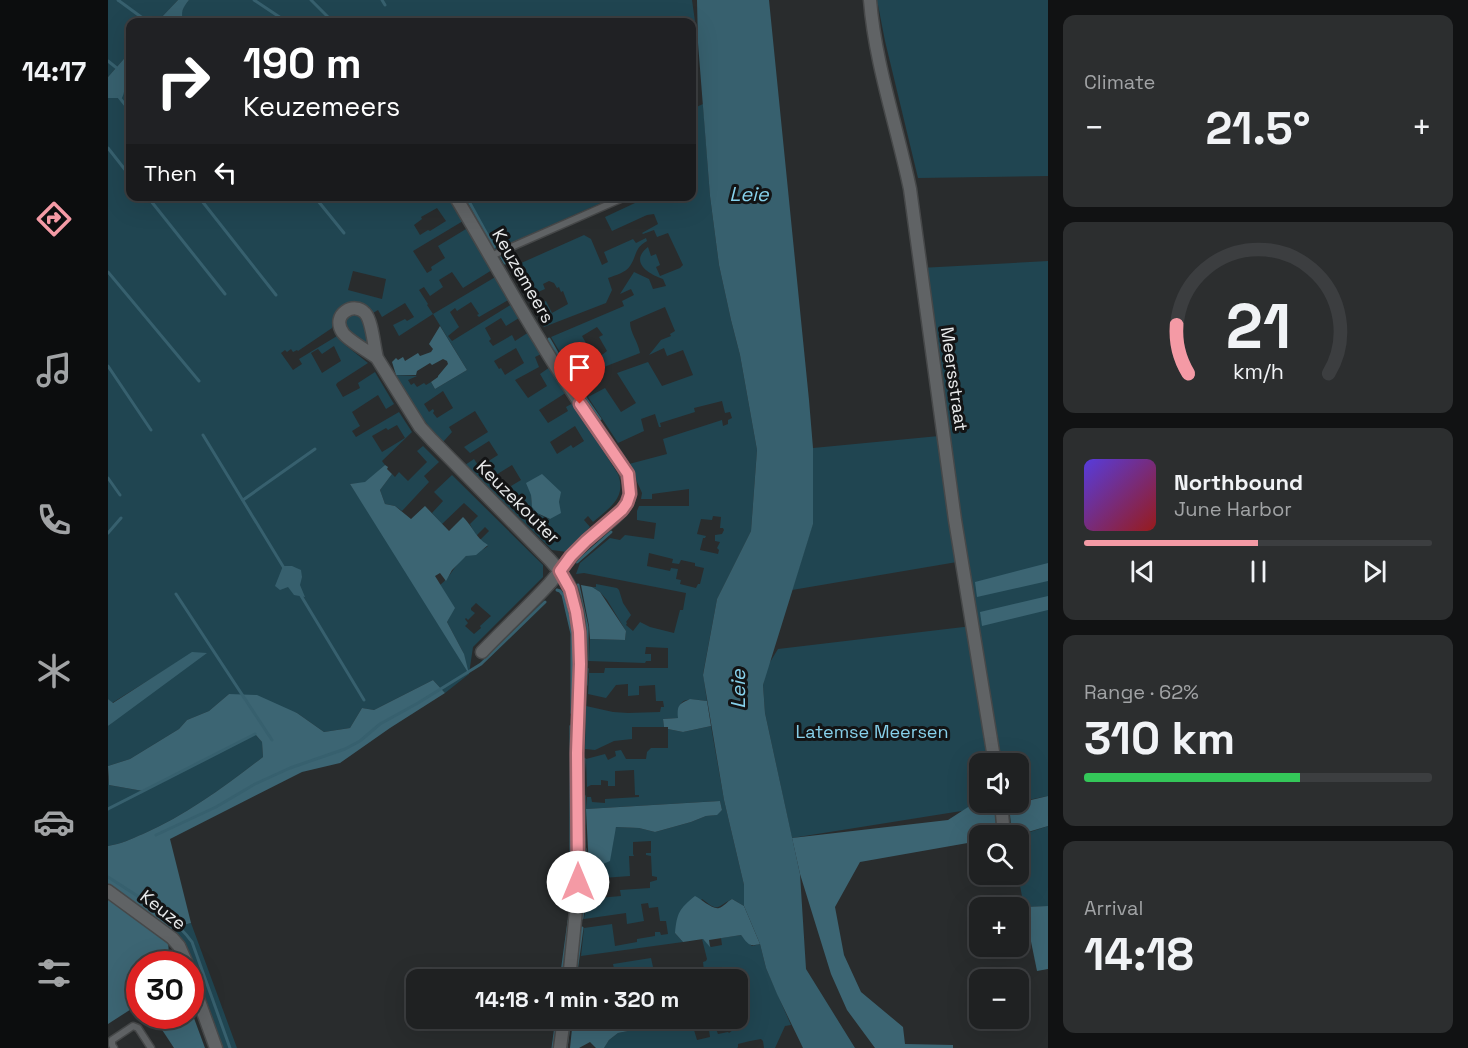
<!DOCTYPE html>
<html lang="en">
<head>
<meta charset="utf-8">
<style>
  :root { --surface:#1f2122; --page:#2c2e2f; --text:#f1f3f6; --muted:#a1a3a5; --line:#3c3e40; --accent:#f49aa5 }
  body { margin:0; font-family:"Space Grotesk",sans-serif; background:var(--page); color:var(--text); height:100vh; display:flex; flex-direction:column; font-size:22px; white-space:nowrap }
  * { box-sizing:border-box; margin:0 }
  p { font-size:20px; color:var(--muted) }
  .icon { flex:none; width:33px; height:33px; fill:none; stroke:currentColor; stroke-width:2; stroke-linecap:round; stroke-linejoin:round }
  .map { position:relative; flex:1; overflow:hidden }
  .panel { display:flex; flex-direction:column; gap:15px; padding:15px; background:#111213; width:420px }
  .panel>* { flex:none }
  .guide { position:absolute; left:18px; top:18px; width:570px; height:183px; border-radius:12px; box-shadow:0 6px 24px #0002,0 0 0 2px var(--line); background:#202124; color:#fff; overflow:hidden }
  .controls { position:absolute; left:861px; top:753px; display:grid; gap:12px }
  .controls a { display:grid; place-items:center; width:60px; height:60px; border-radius:12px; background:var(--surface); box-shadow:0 6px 24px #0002,0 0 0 2px var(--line); font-size:30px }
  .speed { position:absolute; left:18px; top:951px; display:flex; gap:12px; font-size:30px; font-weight:700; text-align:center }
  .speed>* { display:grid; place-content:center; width:78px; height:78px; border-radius:50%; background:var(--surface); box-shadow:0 6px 24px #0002,0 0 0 2px var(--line); line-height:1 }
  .speed .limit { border:9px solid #d22; background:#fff; color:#111 }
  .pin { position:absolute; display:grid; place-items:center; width:51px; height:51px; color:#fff; margin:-62px -26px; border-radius:50% 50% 50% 0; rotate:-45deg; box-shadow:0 0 6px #0007 }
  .pin .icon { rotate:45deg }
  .me { position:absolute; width:66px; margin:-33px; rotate:0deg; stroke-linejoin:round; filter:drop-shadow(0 0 4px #0008) }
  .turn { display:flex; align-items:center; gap:21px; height:126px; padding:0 18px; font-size:27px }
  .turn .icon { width:78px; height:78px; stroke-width:2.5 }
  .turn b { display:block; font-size:42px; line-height:51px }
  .then { display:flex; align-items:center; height:57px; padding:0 18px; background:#0003; gap:12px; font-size:22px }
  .big { font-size:45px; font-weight:600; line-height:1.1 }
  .panel .card { flex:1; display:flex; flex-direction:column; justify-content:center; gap:9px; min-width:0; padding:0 21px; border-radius:12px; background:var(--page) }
  .panel .dial { align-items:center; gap:0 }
  .dial svg { height:156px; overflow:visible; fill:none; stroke:var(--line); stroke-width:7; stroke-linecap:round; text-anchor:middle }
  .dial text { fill:var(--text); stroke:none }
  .song { display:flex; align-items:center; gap:18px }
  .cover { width:72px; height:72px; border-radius:9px; background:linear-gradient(135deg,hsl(250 70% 55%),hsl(0 70% 35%)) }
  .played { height:6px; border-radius:3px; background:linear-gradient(90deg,var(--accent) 50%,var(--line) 50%) }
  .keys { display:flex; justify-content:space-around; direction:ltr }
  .heat { display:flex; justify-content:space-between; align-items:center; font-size:33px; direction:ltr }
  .charge { height:9px; border-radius:4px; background:linear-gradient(90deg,#34c759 62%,var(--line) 0) }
  .trip { position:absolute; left:298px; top:969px; width:342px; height:60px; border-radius:12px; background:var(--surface); box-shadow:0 6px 24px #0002,0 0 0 2px var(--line); font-weight:600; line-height:60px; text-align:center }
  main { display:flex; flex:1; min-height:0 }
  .tab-bar { display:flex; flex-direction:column; width:108px; justify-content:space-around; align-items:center; background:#0c0d0e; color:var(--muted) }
  .tab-bar .icon { width:42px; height:42px }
  .tab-bar .active { color:var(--accent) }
  .tab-bar b { font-size:27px; color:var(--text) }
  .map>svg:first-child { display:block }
</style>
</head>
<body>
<main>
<nav class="tab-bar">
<b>14:17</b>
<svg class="icon active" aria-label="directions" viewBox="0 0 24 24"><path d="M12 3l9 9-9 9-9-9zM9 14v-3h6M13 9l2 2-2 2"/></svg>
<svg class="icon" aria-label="music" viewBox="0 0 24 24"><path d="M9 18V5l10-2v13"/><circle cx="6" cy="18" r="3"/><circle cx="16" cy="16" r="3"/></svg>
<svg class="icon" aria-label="phone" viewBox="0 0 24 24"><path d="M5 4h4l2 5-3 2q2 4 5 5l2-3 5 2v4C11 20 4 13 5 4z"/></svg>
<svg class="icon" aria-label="climate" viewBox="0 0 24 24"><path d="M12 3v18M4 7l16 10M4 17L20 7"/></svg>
<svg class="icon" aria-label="car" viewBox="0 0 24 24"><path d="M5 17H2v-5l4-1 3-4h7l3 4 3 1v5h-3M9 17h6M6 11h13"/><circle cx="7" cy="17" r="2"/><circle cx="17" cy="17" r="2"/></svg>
<svg class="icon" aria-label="filters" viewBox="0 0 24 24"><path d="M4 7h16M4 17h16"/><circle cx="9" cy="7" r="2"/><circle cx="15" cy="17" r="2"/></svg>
</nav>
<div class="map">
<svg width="940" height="1048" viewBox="0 0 940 1048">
  <rect width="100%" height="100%" fill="#292c2d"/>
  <g fill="#204551" fill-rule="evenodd">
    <path d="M 0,0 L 70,0 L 49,22 L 22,22 L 22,52 L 0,77 Z"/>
    <path d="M 81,0 L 584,0 L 590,43 L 584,46 L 584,22 L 75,22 C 73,11 73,9 81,0 Z"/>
    <path d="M 757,0 L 940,0 L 940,176 L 810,178 L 777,41 L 770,5 Z"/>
    <path d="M 22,68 L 22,196 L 339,197 L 355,221 L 305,251 L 319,273 L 324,270 L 323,267 L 337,258 L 330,246 L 358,229 L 384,270 L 355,288 L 344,272 L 331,280 L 335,287 L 322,296 L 316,287 L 311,290 L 320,304 L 319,305 L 325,314 L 389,276 L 402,299 L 371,317 L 369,315 L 371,314 L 363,302 L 349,311 L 347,308 L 342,312 L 351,327 L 340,336 L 344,341 L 404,304 L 411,318 L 398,326 L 393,318 L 377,328 L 383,339 L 381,341 L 385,346 L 404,335 L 407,341 L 421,332 L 433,354 L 427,357 L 431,367 L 407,380 L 420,398 L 439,386 L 432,374 L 442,367 L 459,392 L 431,410 L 440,423 L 460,411 L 458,407 L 465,403 L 510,474 C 519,498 501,508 485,522 L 480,516 L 476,520 L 482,527 L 459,552 L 444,550 L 357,465 L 366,459 L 371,467 L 390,455 L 381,441 L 362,453 L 356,447 L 380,432 L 367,411 L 341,427 L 344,432 L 335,442 L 323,429 L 303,403 L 288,375 L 309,376 L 300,380 L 303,385 L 306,383 L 309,387 L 316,383 L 318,385 L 323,382 L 327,389 L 359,370 L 325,314 L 291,336 L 285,325 L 297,319 L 299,321 L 306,317 L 297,303 L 274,317 L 270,310 L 265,313 C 249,295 224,303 224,328 L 190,351 L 189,350 L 185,352 L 183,349 L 179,352 L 177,350 L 173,353 L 185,370 L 194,364 L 191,359 L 229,336 L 236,344 L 260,363 L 229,383 L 228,385 L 235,397 L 252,388 L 250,383 L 267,372 L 286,404 L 278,409 L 270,395 L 244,412 L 252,426 L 244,431 L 248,437 L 291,412 L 304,432 L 274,461 L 277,465 L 257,483 L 242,484 L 356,654 L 339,622 L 346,608 L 332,585 C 343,577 347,563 358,556 C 365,551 373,552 380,546 L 371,541 L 381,531 L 377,527 L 368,536 L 362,524 L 370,516 L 356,503 L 334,524 L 324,513 L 335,501 L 326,492 L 344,475 L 435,565 L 435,577 L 365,647 L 361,674 L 337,693 L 325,680 L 266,710 L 254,708 L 242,728 L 216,732 L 189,713 L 121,694 L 101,711 L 79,720 L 71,729 L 22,759 L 0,766 L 0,726 L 84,653 L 4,703 L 0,699 L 0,98 L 8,98 L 17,91 C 16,83 17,73 22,68 ZM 329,208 L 338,221 L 322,231 L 320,230 L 312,235 L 306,225 L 314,219 L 313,217 ZM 245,271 L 278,279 L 274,299 L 240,290 ZM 226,346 L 233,361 L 214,373 L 203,353 L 210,349 L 214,354 ZM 408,348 L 416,363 L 397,375 L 393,368 L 391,369 L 386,361 ZM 335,391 L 345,408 L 329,418 L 325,413 L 326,411 L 325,409 L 321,412 L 316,404 ZM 289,425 L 297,438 L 274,452 L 264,436 L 278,428 L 280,430 ZM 467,426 L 476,441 L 465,448 L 463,445 L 449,454 L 442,442 ZM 404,465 L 413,480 L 403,486 L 404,488 L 395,491 L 389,482 L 386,483 L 383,478 ZM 452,492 L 451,502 L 442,519 C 427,513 424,512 423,495 ZM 368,603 L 383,616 L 372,626 L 373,628 L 366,634 L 357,626 L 360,623 L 357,619 L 358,618 L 360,620 L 367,613 L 363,610 L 363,608 Z"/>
    <path d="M 595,104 L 602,196 L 611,265 L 623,320 L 632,355 L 649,450 L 643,531 L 609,599 L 595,674 L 599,701 C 582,699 568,696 571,718 L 555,719 L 556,727 L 524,727 L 524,739 L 506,741 L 487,750 L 477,749 L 478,706 L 505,712 L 520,713 L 552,712 L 553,707 L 556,707 L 555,701 L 548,701 L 547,685 L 531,686 L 531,695 L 520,696 L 520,684 L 508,685 L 498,698 L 480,694 L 481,673 L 496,673 L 497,668 L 560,668 L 560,648 L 538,647 L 537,654 L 543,654 L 543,661 L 538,661 L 537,663 L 481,661 L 482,639 L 517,640 L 518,631 L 499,600 L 492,592 L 484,587 L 488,587 L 488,584 L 509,588 L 511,590 L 515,603 L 523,615 L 518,622 L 519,623 L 518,625 L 525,631 L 532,622 L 542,627 L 566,633 L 572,610 L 575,610 L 578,593 L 476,573 L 468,574 L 472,563 L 502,538 L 512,540 L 517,535 L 546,539 L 548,523 L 529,520 L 529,511 L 531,506 L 581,506 L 581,489 L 544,494 L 544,499 L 533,499 L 534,493 L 521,464 L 559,454 L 555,439 L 614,420 L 615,426 L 620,424 L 620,420 L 624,418 L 622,412 L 617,413 L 614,401 L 586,408 L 587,412 L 552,423 L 553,427 L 551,427 L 547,414 L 533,419 L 536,431 L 510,443 L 480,397 L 497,388 L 513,412 L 528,403 L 509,373 L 540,362 L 554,386 L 585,375 L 575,350 L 559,356 L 556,348 L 541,355 L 553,340 L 563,336 L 562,334 L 567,331 L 557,307 L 522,322 C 522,333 530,341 532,353 L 496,367 L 490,358 L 499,351 L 491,337 L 495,335 L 489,327 L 474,336 L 487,359 L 472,367 L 477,374 L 467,378 L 443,337 L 516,306 L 514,301 L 526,295 L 523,289 L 512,294 L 526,272 L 541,279 L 545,289 L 558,286 L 555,279 C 540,274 521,262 540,247 L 543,256 L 548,254 L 552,265 L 548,267 L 552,276 L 572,268 L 575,265 L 560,233 L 549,237 L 546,230 L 535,234 L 534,233 L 550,224 L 546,214 L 539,215 L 504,231 L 497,217 L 527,203 L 524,197 L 584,196 L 584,109 ZM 605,516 L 613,517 L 612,528 L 615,528 L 616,530 L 614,534 L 607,535 L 607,541 L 612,542 L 609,548 L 611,550 L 610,554 L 592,550 L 595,538 L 597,538 L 598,536 L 589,534 L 593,519 L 604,520 ZM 541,553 L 565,559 L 564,563 L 571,564 L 573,560 L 587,563 L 587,566 L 596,568 L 592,584 L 590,584 L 588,588 L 572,584 L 573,580 L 568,579 L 570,569 L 563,568 L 562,571 L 539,566 Z"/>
    <path d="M 352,197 L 496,197 L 493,203 L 384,251 Z"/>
    <path d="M 476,235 L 483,239 L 494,265 L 500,262 L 496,252 L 525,239 L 528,243 L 538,238 L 539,241 C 526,248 529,256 522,266 C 517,273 508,275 500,278 L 504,290 L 498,303 L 436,327 L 402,268 ZM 441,281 L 446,283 L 449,288 L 451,287 L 453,292 L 455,291 L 460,304 L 444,313 L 438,301 L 434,302 L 430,292 L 437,289 L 435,284 Z"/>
    <path d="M 940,261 L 940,796 L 910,802 L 910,764 L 872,764 L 872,802 L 910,802 L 684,838 L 657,713 L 655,685 L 659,667 L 670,649 L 864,626 L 812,268 Z"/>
    <path d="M 244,313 L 256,317 L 261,344 L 260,347 L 236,328 L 237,318 Z"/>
    <path d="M 831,436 L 849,562 L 684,590 L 705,523 L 705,448 Z"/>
    <path d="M 315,446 L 331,462 L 316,476 L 321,482 L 294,511 L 287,506 L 277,504 L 272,490 L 284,474 L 287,477 L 291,472 L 300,481 L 319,462 L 309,451 Z"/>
    <path d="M 603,726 L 616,800 L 636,885 L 636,906 L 624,899 C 607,908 611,912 594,899 L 567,933 L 575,942 L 473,956 L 476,928 L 504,924 L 507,946 L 529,942 L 529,939 L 547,936 L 547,932 L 552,932 L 553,935 L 560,934 L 558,921 L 552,921 L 550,907 L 541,908 L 540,903 L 533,904 L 536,921 L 519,924 L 518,913 L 476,919 L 479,899 L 513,896 L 512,890 L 542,888 L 542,882 L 549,880 L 549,877 L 544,876 L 543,856 L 538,855 L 538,853 L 543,853 L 543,841 L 525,842 L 525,854 L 526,856 L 521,856 L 522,876 L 482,879 L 481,870 L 496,864 L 508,827 L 531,828 L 547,832 L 583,822 L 598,816 L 608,815 L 614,810 L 612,801 L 478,809 L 479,797 L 483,797 L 484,802 L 497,803 L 497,799 L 531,797 L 531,795 L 527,795 L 526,770 L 507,771 L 507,786 L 500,786 L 500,781 L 493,780 L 493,785 L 483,785 L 479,787 L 478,759 L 497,754 L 500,760 L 508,756 L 507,751 L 513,750 L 518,759 L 538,759 L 539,752 L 543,748 L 560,748 L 560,729 L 575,732 Z"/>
    <path d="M 147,734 L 154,742 L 155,757 C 117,786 79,815 35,834 C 23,839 13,844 0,846 L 0,776 L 1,785 L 35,791 Z"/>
    <path d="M 940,826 L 940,906 L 916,907 L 910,875 L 910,836 Z"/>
    <path d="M 83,923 L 129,1048 L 115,1048 L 86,964 L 73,939 L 64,928 Z"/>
    <path d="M 633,935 L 644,946 L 652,944 L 658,968 L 683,1025 L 677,1026 L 667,1048 L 656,1048 L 655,1041 L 653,1039 L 642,1041 L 630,1044 L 630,1047 L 629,1048 L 496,1048 L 501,1040 L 510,1033 L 581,1019 L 606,1019 L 607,1025 L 586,1030 L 589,1040 L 602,1037 L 601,1030 L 608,1029 L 610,1034 L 620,1032 L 621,1033 L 625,1030 L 625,1022 L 623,1019 L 630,1018 L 630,980 L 503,979 L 508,978 L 505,964 L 543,958 L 547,976 L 572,972 L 577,974 L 596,971 L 595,962 L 598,961 L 599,959 L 594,939 L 595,939 L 603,947 L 614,945 L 613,938 Z"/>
  </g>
  <g fill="#3c6573">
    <path d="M 332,326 L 359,370 L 327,389 L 323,382 L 330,377 L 330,376 L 340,364 L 339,361 L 335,359 L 324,365 L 322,363 L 309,371 L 308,375 L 288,375 L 284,362 L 288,358 L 290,360 L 295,357 L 297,361 L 310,353 L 312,356 L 323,352 L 325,349 L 321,344 Z"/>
    <path d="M 277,465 L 280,467 L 279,469 L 284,474 L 272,490 L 277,504 L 287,506 L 303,519 L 317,506 L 341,531 L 355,517 C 366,528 366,536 380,545 L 368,555 L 358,556 L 344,570 L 338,581 L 332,573 L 327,576 L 347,608 L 339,622 L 356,654 L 361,674 L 242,484 L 257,482 Z"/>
    <path d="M 434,474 L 453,492 L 451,502 L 453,513 L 442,519 L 429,513 L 424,507 L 423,495 L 418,483 Z"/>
    <path d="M 940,563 L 940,581 L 869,597 L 867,582 Z"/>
    <path d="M 473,585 L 484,587 L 492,592 L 518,631 L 517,640 L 482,639 L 481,626 Z"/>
    <path d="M 940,596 L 940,610 L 874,626 L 872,612 Z"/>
    <path d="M 325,680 L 337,693 L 282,728 L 232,763 L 194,772 L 62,839 L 83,923 L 64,928 C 59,943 59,950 65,964 L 32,964 L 31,1004 L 0,1024 L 0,846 C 13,844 23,839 35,834 C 79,815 117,786 155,757 L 154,742 L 147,734 L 35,791 L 1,785 L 0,766 L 22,759 L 71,729 L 79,720 L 101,711 L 121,694 L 149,695 L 189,713 L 216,732 L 242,728 L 254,708 L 266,710 Z"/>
    <path d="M 582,699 L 599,701 L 603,726 L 575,732 L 560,729 L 560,727 L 556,727 L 555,719 L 570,718 C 569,705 571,704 582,699 Z"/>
    <path d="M 940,796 L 940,826 L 910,835 L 904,835 L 901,805 Z"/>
    <path d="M 871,800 L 872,802 L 886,803 L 892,835 L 872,836 L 871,841 L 752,862 L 727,907 L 736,955 L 753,992 L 795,1027 L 797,1044 L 845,1045 L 845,1048 L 767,1048 L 739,1010 L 723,974 L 692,874 L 684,838 L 840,820 Z"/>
    <path d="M 612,801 L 614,810 L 609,815 L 598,816 L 583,822 L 547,832 L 531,828 L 508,827 L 502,861 L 481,870 L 478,809 Z"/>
    <path d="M 587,896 C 593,899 605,910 611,908 C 615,907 620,901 624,899 L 636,906 L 652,944 C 641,947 640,944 633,935 L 601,940 L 602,947 L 595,939 L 575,942 L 567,933 C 569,913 571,909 587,896 Z"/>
    <path d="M 940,906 L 940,969 L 929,971 L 916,907 Z"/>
    <path d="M 83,1010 L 97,1048 L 66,1048 L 45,1016 L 82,1016 Z"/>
    <path d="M 465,1019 L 465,1018 L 581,1019 L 510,1033 L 501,1040 L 496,1048 L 488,1048 L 482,1042 L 471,1048 L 462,1048 Z"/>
  </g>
  <g fill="#37606e">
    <path d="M 70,0 L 81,0 C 74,9 73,11 75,22 L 49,22 Z"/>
    <path d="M 589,0 L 661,0 L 701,400 L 705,448 L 705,524 L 655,685 L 657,713 L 692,874 L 698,969 L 747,1048 L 695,1048 L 669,994 L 658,968 L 652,944 L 636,906 L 636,885 L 616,800 L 595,675 L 609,599 L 643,531 L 649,450 L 632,355 L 623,320 L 611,265 L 602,196 L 590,43 Z"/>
    <path d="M 22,52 L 22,68 C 15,76 19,88 14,98 L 0,98 L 0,77 Z"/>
    <path d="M 175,566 L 184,566 L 193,570 L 194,577 L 192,585 L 197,597 L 186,595 L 180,587 L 172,590 L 167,586 Z"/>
    <path d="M 84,652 L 99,653 L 0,726 L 0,699 L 5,703 Z"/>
  </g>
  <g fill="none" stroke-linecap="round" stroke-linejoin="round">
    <g stroke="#37606e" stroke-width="3">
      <path d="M 10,0 L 40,22"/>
      <path d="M 146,0 L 179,22"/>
      <path d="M 203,0 L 225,22"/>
      <path d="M 274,0 L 277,5"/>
      <path d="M 0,61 L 10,69"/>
      <path d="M 11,97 L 22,111"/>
      <path d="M 0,148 L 22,176"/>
      <path d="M 39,196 L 117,294"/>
      <path d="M 90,196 L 168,295"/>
      <path d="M 206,196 L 236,233"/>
      <path d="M 358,196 L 386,247"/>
      <path d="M 393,256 L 397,263"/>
      <path d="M 0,272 L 91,381"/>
      <path d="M 441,339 L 464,379"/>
      <path d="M 0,366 L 43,430"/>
      <path d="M 471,389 L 492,419"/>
      <path d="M 95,435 L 176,568"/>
      <path d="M 0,478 L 12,495"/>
      <path d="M 135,500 L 207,449"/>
      <path d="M 0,533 L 13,518"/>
      <path d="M 469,562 L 503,532"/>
      <path d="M 470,585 L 479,627 L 479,660"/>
      <path d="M 449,590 L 452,591 L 455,595 L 464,634 L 464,713"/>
      <path d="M 68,594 L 164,740"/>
      <path d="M 192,594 L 256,700"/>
      <path d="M 478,685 L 479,669"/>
      <path d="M 475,787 L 476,759"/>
      <path d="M 476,796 L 476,824"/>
      <path d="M 0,809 L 147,734"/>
      <path d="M 48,835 L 108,807 L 147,784 L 182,768 L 237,749 L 252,741 L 272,724 L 310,703 L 373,664 L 437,602"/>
      <path d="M 477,849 L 477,874 L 479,880"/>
      <path d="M 463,869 L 463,726"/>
      <path d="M 0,877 C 27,895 65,915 84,942 L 122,1048"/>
      <path d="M 474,918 L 477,890"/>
      <path d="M 468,972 L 474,928"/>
      <path d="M 453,980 L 461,921"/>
      <path d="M 445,1048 L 449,1018"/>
      <path d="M 458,1048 L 462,1018"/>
    </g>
    <defs>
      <g id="service">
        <path d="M 383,256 L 515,198 L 515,196"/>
        <path d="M 6,1048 L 4,1045 L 4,1040 L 25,1026 L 30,1028 L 43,1048"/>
      </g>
      <g id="minor">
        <path d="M 762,0 C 767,64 789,126 802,189 L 847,520 L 887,764"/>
        <path d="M 347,196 C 376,244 402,292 431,339 C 456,382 486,423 514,465 C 521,477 526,491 518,504 C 511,517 489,531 478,541 C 464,554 454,569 442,583 C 420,607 396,629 374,652"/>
        <path d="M 269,358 C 260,351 241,341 235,333 C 222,314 247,301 257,313 C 264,320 266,347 269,358 L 312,427 L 324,440 L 442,560 C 450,569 458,578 463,589 C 480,635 469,704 469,752 C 469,796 472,840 470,884 C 468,916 464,948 461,980"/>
        <path d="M 893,802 L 896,836"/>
        <path d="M 0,891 L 64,938 L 71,946 L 79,964"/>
        <path d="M 82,976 L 108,1048"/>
        <path d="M 452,1048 L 456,1018"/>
      </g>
    </defs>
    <use href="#service" stroke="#464849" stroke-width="9"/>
    <use href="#minor" stroke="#464849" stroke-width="15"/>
    <use href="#service" stroke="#606365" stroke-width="6"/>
    <use href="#minor" stroke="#606365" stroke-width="12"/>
  </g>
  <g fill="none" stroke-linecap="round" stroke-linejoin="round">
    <defs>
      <path id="route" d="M 470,882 L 469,753 L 472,664 L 471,632 L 468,612 L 462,589 L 452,571 L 463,556 L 478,541 L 514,510 L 519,503 L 522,494 L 520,474 L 472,404"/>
    </defs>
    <use href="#route" stroke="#9f646b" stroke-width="15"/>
    <use href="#route" stroke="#f49aa5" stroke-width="10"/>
  </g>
  <g text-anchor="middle" stroke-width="6" stroke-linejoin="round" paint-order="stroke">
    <g font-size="18" fill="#e9ebec" stroke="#131415">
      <text transform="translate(415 276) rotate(60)" y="6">Keuzemeers</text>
      <text transform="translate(846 379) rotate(82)" y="6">Meersstraat</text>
      <text transform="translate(410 502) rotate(45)" y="6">Keuzekouter</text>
      <text transform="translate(55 910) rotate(38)" y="6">Keuze</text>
    </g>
    <g font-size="18" fill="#87d0ea" stroke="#131415">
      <text x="764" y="738">Latemse Meersen</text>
    </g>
    <g font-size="20" font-style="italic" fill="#87d1eb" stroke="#131415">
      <text x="641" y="201">Leie</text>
      <text transform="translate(630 689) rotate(-90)" y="7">Leie</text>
    </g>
  </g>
</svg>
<div class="controls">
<a><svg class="icon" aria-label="sound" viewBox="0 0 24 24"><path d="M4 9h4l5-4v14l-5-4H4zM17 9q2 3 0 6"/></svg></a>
<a><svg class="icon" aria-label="search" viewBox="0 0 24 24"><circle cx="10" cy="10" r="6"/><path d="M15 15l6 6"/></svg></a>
<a>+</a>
<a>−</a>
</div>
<div class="speed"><div class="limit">30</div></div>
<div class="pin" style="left:472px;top:404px;background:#d93025"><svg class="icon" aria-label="arrive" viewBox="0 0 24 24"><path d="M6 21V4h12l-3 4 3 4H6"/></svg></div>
<svg class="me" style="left:470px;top:882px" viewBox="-20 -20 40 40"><circle r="19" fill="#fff"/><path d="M0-13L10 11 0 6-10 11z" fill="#f49aa5"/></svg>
<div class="trip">14:18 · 1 min · 320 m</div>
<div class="guide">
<div class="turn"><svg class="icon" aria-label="right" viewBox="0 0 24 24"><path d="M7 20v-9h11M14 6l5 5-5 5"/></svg><div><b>190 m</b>Keuzemeers</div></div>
<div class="then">Then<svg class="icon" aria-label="left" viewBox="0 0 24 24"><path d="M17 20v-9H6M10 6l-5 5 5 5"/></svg></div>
</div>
</div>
<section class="panel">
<div class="card"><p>Climate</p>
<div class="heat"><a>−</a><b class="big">21.5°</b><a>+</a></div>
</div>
<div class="card dial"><svg viewBox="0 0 100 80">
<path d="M14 69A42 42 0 1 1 86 69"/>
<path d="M14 69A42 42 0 0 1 8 44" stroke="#f49aa5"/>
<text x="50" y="56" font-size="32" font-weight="700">21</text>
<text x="50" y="72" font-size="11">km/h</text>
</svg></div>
<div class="card">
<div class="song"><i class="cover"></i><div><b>Northbound</b><p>June Harbor</p></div></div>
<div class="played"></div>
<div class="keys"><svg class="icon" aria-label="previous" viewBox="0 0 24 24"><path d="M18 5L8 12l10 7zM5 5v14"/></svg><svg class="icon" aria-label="pause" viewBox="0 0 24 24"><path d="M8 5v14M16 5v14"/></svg><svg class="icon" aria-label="next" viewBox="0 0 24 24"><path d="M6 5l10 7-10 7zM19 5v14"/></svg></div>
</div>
<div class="card"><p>Range · 62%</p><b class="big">310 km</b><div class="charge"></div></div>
<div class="card"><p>Arrival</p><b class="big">14:18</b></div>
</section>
</main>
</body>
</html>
